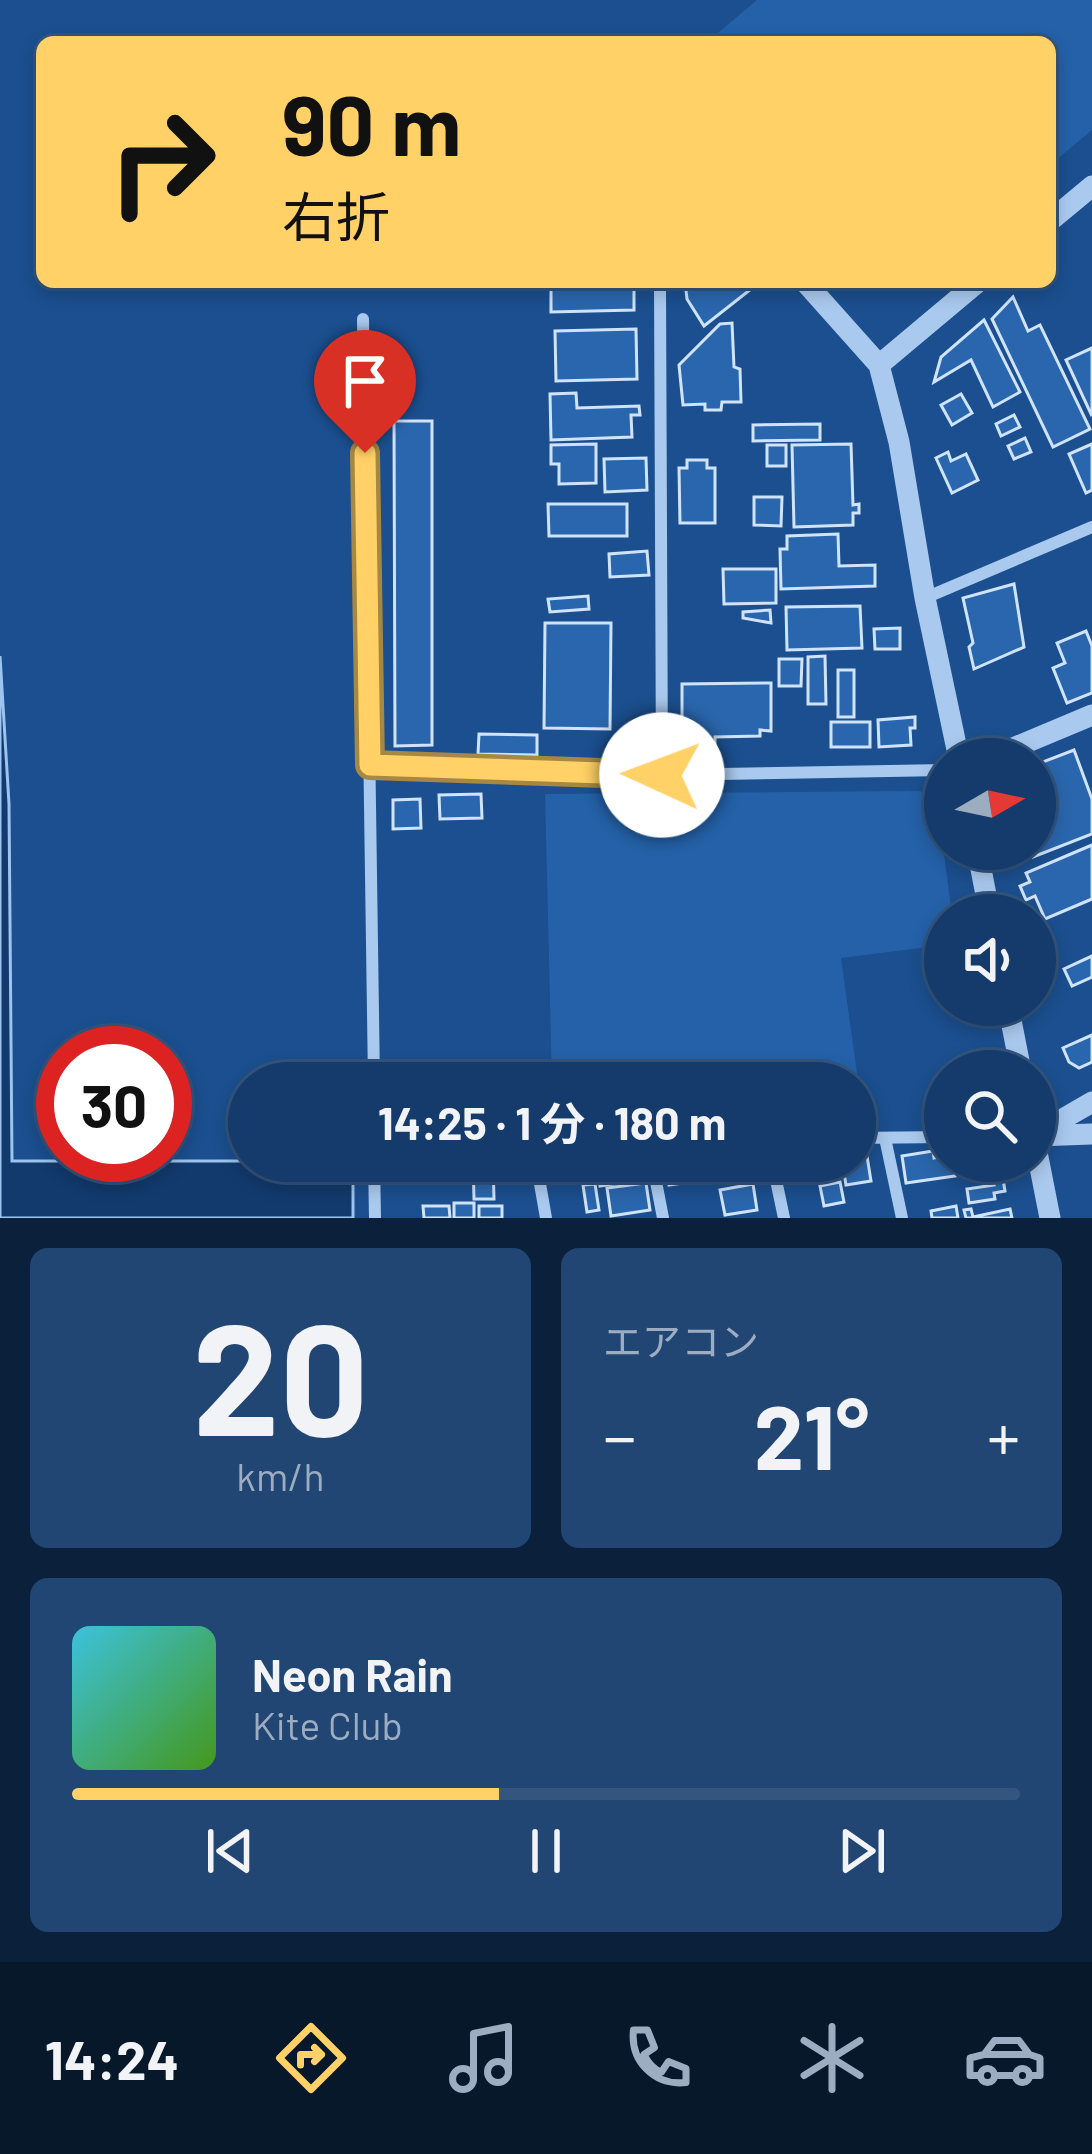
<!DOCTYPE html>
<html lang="ja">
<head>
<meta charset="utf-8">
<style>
  :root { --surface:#143b6b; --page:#214673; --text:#f1f3f6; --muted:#9dadc1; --line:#33557e; --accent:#ffd166 }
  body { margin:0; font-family:Barlow,"Noto Sans JP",sans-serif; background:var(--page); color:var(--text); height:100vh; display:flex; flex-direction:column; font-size:45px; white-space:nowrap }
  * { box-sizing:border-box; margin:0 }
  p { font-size:39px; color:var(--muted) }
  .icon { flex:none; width:66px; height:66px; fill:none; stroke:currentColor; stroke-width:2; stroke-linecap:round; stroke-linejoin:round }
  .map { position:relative; height:1218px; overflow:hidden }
  .side { display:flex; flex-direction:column; gap:30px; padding:30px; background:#0b203b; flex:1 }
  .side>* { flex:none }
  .guide { position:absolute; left:36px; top:36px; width:1020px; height:252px; border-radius:18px; box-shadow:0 6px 18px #0003,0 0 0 3px var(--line); background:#ffd166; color:#111; overflow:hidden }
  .needle { width:78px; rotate:81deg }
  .controls { position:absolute; left:924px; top:738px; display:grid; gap:24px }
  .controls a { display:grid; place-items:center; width:132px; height:132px; border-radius:50%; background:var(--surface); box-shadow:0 6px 18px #0003,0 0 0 3px var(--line); font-size:60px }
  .speed { position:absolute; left:36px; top:1026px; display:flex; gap:24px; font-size:60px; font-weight:700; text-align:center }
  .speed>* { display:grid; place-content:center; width:156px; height:156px; border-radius:50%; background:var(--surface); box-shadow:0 6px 18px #0003,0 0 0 3px var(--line); line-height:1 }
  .speed .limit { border:18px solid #d22; background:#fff; color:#111 }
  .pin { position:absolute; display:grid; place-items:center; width:102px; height:102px; color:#fff; margin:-123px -51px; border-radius:50% 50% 50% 0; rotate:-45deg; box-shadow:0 0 12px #0007 }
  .pin .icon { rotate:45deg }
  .me { position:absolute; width:132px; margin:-66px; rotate:272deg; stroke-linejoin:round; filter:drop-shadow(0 0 9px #0008) }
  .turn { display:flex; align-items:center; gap:42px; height:252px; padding:0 48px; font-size:54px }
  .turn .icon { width:156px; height:156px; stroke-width:2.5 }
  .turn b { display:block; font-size:84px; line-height:102px }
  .big { font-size:90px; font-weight:700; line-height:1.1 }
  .side .widget { flex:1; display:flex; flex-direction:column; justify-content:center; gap:18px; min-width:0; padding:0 42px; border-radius:18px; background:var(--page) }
  .side .dial { align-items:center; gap:0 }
  .dial b { font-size:156px; line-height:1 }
  .song { display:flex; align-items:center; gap:36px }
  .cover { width:144px; height:144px; border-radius:18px; background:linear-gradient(135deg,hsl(190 70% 55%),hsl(100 70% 35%)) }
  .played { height:12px; border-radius:6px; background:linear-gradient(90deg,var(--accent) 45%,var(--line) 45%) }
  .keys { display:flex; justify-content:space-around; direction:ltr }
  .heat { display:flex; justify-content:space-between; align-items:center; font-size:66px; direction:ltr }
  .side .tiles { flex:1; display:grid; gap:30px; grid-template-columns:1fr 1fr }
  .widget:last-child { grid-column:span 2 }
  .trip { position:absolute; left:228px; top:1062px; width:648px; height:120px; border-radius:60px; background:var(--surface); box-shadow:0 6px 18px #0003,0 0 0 3px var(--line); font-weight:700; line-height:120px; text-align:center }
  .tab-bar { display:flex; height:192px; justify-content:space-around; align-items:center; background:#08182b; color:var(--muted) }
  .tab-bar .icon { width:84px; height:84px }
  .tab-bar .on { color:var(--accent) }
  .tab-bar b { font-size:54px; color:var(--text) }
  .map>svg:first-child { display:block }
</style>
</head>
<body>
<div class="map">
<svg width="1092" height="1218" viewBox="0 0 1092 1218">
  <rect width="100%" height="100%" fill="#1b4f8f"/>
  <g fill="#2461a8">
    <path d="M 757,0 L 1092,0 L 1092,130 L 1050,165 L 1050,42 L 707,42 Z"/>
    <path d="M 918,791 L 936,794 L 952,915 L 945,915 L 945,945 L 841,958 L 863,1116 L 855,1116 L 855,1083 L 552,1083 L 545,794 Z"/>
  </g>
  <path fill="#123a6d" stroke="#9cc4f0" stroke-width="3" d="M 0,656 L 9,804 L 12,1161 L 353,1161 L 353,1218 L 0,1218 Z"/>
  <g fill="#2a66ad" stroke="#cfe3fa" stroke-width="3">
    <path d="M 551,282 L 634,284 L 634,310 L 551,312 Z"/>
    <path d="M 685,282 L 760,282 L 704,326 L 687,299 Z"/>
    <path d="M 1013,297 L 1028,331 L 1040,325 L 1090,429 L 1053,447 L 992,319 Z"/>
    <path d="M 984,320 L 1020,392 L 993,407 L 971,360 L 934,382 L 941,357 Z"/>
    <path d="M 732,323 L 734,367 L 740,369 L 741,402 L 722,402 L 721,410 L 705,410 L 705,404 L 683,405 L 679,365 L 720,324 Z"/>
    <path d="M 636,329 L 637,379 L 556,381 L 555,331 Z"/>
    <path d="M 1092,348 L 1092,416 L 1066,360 Z"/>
    <path d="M 576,393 L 577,408 L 639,406 L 640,415 L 631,415 L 632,437 L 551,440 L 550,394 Z"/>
    <path d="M 961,394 L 972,413 L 952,425 L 941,405 Z"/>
    <path d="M 1014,415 L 1020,427 L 1001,436 L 996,424 Z"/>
    <path d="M 394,421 L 432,421 L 432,745 L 395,746 Z"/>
    <path d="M 820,424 L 820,440 L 753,441 L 753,425 Z"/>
    <path d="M 1025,438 L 1031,452 L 1014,459 L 1008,446 Z"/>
    <path d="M 596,444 L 596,483 L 559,484 L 559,464 L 551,464 L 551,445 Z"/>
    <path d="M 851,444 L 853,505 L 859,504 L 859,513 L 853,513 L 853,525 L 794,527 L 792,445 Z"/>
    <path d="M 1092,444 L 1092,490 L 1086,493 L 1069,454 Z"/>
    <rect x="767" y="445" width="19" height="21"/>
    <path d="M 948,452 L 951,461 L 966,454 L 978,480 L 952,493 L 936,458 Z"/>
    <path d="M 646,458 L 647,490 L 605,492 L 604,459 Z"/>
    <path d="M 687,460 L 707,460 L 707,468 L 715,468 L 715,523 L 680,523 L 679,468 L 687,468 Z"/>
    <path d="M 754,497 L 782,497 L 781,526 L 754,525 Z"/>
    <path d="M 548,504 L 627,504 L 627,536 L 549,536 Z"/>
    <path d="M 838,534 L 839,566 L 875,565 L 875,586 L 781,589 L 780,549 L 787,549 L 787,536 Z"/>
    <path d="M 647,551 L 649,575 L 610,577 L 609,554 Z"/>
    <path d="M 723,569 L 776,569 L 776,603 L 724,604 Z"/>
    <path d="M 1014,584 L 1024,647 L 974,669 L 969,647 L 973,643 L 963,598 Z"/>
    <path d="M 588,596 L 589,609 L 550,612 L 548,599 Z"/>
    <path d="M 860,606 L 862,648 L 787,650 L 786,607 Z"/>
    <path d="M 770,610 L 771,623 L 743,618 L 743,612 Z"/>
    <path d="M 545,623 L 611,623 L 610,729 L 544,728 Z"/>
    <path d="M 900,628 L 900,649 L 875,649 L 874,629 Z"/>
    <path d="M 1086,631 L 1092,646 L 1092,693 L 1067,703 L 1053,668 L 1065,663 L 1057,643 Z"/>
    <path d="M 825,656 L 826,704 L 808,704 L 808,657 Z"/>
    <path d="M 779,659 L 802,659 L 801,686 L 779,686 Z"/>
    <rect x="838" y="670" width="16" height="47"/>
    <path d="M 771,683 L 771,731 L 760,730 L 760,736 L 715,737 L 715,751 L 682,751 L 682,684 Z"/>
    <path d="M 915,717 L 915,728 L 910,728 L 911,745 L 879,747 L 878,720 Z"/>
    <rect x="831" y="722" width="39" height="25"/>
    <path d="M 479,734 L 537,735 L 537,755 L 478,754 Z"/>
    <path d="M 1074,750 L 1092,799 L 1092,834 L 1033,857 L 1030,849 L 1035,849 L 1035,765 Z"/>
    <path d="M 481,794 L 482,818 L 440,819 L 439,795 Z"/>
    <path d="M 420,799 L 421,828 L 393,829 L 393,800 Z"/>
    <path d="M 1092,845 L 1092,899 L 1045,919 L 1035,896 L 1026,900 L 1020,886 L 1030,882 L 1026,873 Z"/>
    <path d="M 1092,956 L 1092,977 L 1072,986 L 1064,969 Z"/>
    <path d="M 1092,1035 L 1092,1062 L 1079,1068 L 1069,1062 L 1063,1048 Z"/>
    <path d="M 933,1151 L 934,1158 L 945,1156 L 945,1161 L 953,1161 L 955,1176 L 906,1183 L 902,1156 Z"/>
    <path d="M 867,1156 L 871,1181 L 846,1185 L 842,1161 Z"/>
    <path d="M 596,1161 L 642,1161 L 645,1179 L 600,1186 Z"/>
    <path d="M 665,1161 L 708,1161 L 710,1179 L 669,1185 Z"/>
    <path d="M 757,1161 L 759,1176 L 718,1183 L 716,1167 Z"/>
    <path d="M 473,1162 L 493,1162 L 494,1199 L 474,1199 Z"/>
    <path d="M 1003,1179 L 1005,1191 L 994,1193 L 995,1199 L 969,1203 L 967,1189 L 994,1185 L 993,1181 Z"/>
    <path d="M 840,1182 L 844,1202 L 824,1206 L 820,1186 Z"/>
    <path d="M 646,1183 L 650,1210 L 611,1216 L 607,1188 Z"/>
    <path d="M 595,1184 L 599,1210 L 587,1212 L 583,1185 Z"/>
    <path d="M 753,1184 L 757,1210 L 725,1215 L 720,1190 Z"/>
    <rect x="454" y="1203" width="20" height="15"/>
    <path d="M 423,1206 L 449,1206 L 450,1218 L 424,1218 Z"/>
    <rect x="479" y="1206" width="23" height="12"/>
    <path d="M 956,1206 L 958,1218 L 932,1218 L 931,1211 Z"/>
    <path d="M 971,1209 L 973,1217 L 1010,1209 L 1012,1218 L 966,1218 L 964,1210 Z"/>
  </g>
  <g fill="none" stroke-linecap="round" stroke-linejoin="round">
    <g stroke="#a9c9ee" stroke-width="12">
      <path d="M 660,282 L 662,775"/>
      <path d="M 363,319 L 374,1083"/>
      <path d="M 925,598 L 1092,527"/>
      <path d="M 370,765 L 662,775 L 945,770"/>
      <path d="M 855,1138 L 945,1137"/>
      <path d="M 885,1138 L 902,1218"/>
      <path d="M 374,1161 L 375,1218"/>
      <path d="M 536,1161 L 546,1218"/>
      <path d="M 652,1161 L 663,1218"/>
      <path d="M 772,1161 L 784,1218"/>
    </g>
    <g stroke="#a9c9ee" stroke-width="21">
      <path d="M 1050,221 L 1092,186"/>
      <path d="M 805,282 L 879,365 L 899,442 L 925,598 L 959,759"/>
      <path d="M 879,365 L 978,282"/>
      <path d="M 987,759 L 1092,715"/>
      <path d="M 977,849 L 990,915"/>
      <path d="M 1008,1005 L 1021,1071"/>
      <path d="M 1035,1135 L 1092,1102"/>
      <path d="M 1036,1136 L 1092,1134"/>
      <path d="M 1035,1142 L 1050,1218"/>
    </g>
  </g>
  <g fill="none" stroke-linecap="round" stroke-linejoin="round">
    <defs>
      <path id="route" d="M 365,453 L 370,765 L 662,775"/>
    </defs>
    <use href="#route" stroke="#a68842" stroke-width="30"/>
    <use href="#route" stroke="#ffd166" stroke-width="21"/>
  </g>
</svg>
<div class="controls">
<a><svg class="needle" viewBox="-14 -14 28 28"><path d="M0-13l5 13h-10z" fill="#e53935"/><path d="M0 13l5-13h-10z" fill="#9dadc1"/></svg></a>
<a><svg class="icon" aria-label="sound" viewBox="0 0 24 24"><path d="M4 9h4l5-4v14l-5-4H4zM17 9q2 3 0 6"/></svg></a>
<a><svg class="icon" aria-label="search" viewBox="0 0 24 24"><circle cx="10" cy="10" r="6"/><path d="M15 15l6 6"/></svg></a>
</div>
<div class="speed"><div class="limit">30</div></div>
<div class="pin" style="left:365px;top:453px;background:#d93025"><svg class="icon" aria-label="arrive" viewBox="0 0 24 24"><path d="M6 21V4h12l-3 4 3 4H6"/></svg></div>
<svg class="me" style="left:662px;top:775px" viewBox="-20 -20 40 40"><circle r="19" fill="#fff"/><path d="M0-13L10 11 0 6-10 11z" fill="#ffd166"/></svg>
<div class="trip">14:25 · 1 分 · 180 m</div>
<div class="guide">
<div class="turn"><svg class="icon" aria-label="right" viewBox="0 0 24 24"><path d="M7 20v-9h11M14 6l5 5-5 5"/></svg><div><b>90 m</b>右折</div></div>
</div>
</div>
<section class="side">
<div class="tiles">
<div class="widget dial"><b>20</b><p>km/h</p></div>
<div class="widget"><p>エアコン</p>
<div class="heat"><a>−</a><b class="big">21°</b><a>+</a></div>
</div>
<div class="widget">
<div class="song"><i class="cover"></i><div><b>Neon Rain</b><p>Kite Club</p></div></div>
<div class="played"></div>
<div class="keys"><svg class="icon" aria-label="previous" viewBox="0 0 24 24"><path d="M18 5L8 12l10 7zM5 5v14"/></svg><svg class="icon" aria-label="pause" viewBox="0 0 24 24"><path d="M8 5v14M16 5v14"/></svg><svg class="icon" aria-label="next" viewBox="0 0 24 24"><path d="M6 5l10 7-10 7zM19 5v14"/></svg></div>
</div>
</div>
</section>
<nav class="tab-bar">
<b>14:24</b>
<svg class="icon on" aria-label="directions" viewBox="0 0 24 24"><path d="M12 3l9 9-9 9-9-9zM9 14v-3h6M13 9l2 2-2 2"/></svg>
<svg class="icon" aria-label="music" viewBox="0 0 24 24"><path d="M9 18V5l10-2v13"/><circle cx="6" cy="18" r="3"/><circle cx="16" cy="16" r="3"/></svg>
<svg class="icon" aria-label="phone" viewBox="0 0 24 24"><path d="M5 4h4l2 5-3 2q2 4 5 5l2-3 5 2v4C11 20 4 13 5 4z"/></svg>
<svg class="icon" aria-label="climate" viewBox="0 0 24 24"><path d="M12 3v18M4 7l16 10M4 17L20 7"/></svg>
<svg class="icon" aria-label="car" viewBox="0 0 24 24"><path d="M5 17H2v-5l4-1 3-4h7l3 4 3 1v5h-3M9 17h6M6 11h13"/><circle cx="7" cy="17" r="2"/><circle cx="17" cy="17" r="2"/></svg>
</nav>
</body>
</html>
